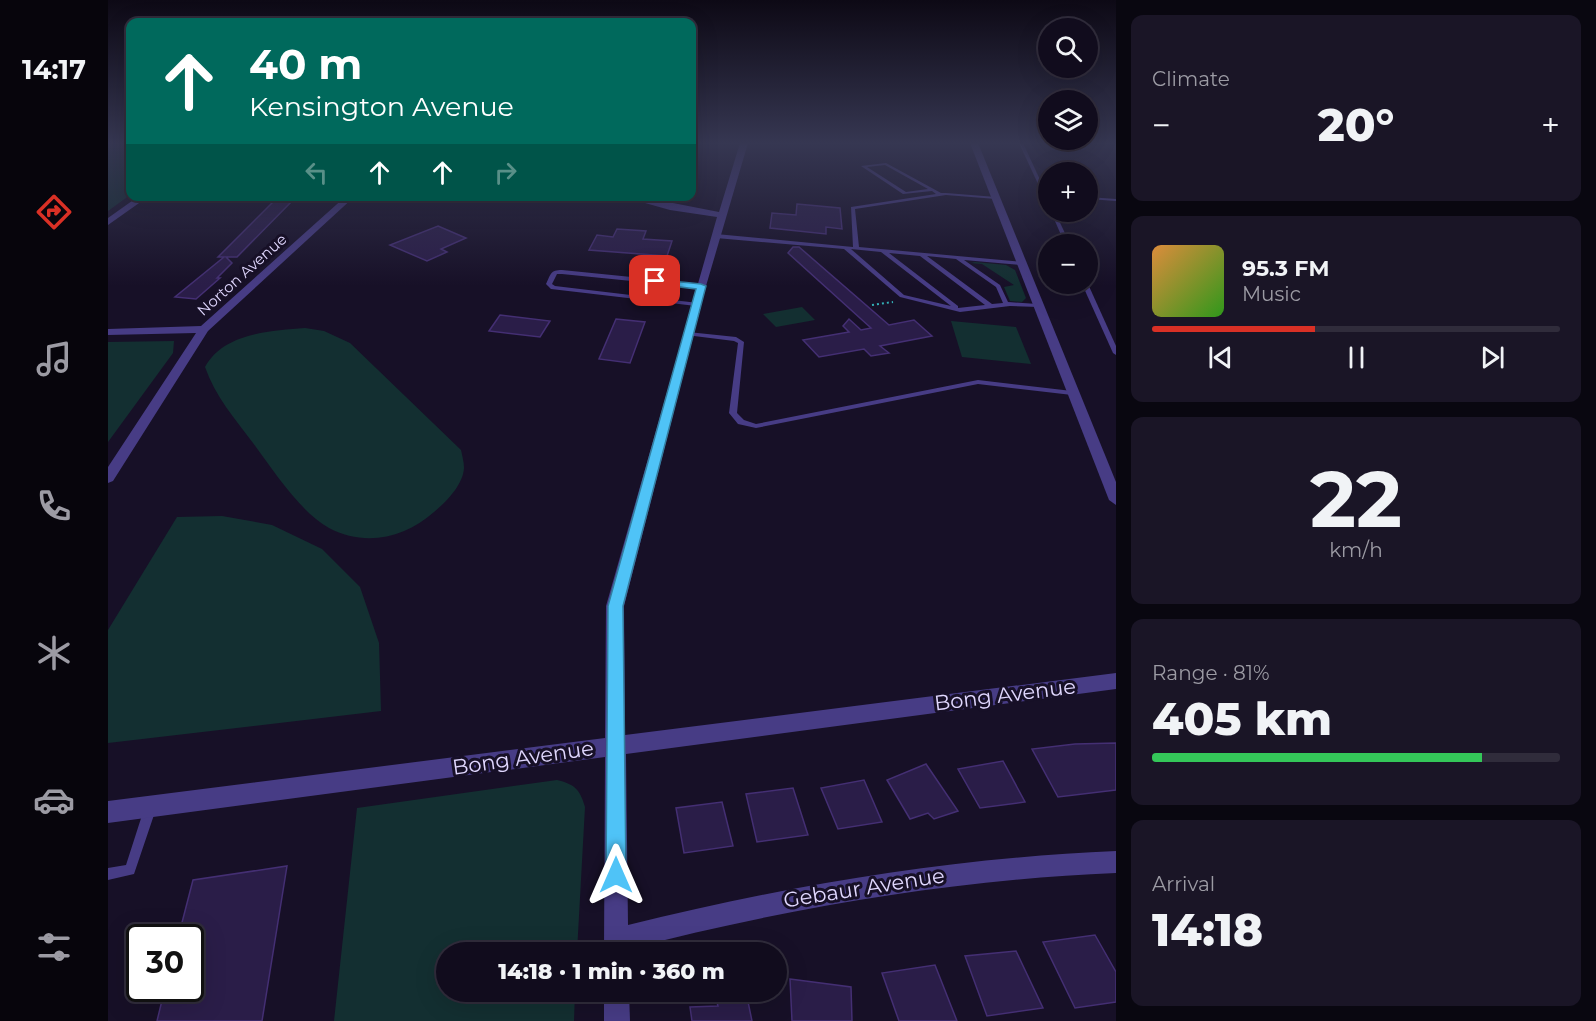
<!DOCTYPE html>
<html lang="en">
<head>
<meta charset="utf-8">
<style>
  :root { --surface:#110c1d; --page:#1a1526; --text:#f1f3f6; --muted:#9c9ba4; --line:#302c3b; --accent:#d93025 }
  body { margin:0; font-family:Montserrat,sans-serif; background:var(--page); color:var(--text); height:100vh; display:flex; flex-direction:column; font-size:22px; white-space:nowrap }
  * { box-sizing:border-box; margin:0 }
  p { font-size:20px; color:var(--muted) }
  .icon { flex:none; width:33px; height:33px; fill:none; stroke:currentColor; stroke-width:2; stroke-linecap:round; stroke-linejoin:round }
  .map { position:relative; flex:1; overflow:hidden }
  .panel { display:flex; flex-direction:column; gap:15px; padding:15px; background:#090710; width:480px }
  .panel>* { flex:none }
  .top-card { position:absolute; left:18px; top:18px; width:570px; height:183px; border-radius:12px; box-shadow:0 6px 24px #0002,0 0 0 2px var(--line); background:#00695c; color:#fff; overflow:hidden }
  .controls { position:absolute; left:930px; top:18px; display:grid; gap:12px }
  .controls a { display:grid; place-items:center; width:60px; height:60px; border-radius:50%; background:var(--surface); box-shadow:0 6px 24px #0002,0 0 0 2px var(--line); font-size:30px }
  .speed { position:absolute; left:18px; top:924px; display:flex; gap:12px; font-size:30px; font-weight:700; text-align:center }
  .speed>* { display:grid; place-content:center; width:78px; height:78px; border-radius:50%; background:var(--surface); box-shadow:0 6px 24px #0002,0 0 0 2px var(--line); line-height:1 }
  .speed .limit { border:3px solid #111; border-radius:9px; background:#fff; color:#111 }
  .pin { position:absolute; display:grid; place-items:center; width:51px; height:51px; color:#fff; margin:-26px; border-radius:12px; box-shadow:0 3px 9px #0006 }
  .me { position:absolute; width:66px; margin:-33px; rotate:0deg; stroke-linejoin:round; filter:drop-shadow(0 0 4px #0008) }
  .turn { display:flex; align-items:center; gap:21px; height:126px; padding:0 24px; font-size:27px }
  .turn .icon { width:78px; height:78px; stroke-width:2.5 }
  .turn b { display:block; font-size:42px; line-height:51px }
  .lanes { display:flex; align-items:center; height:57px; padding:0 24px; background:#0003; justify-content:center; gap:30px; direction:ltr }
  .lanes .off { opacity:.35 }
  .big { font-size:45px; font-weight:800; line-height:1.1 }
  .panel .widget { flex:1; display:flex; flex-direction:column; justify-content:center; gap:9px; min-width:0; padding:0 21px; border-radius:12px; background:var(--page) }
  .panel .dial { align-items:center; gap:0 }
  .dial b { font-size:78px; line-height:1 }
  .song { display:flex; align-items:center; gap:18px }
  .cover { width:72px; height:72px; border-radius:9px; background:linear-gradient(135deg,hsl(30 70% 55%),hsl(110 70% 35%)) }
  .played { height:6px; border-radius:3px; background:linear-gradient(90deg,var(--accent) 40%,var(--line) 40%) }
  .keys { display:flex; justify-content:space-around; direction:ltr }
  .heat { display:flex; justify-content:space-between; align-items:center; font-size:33px; direction:ltr }
  .charge { height:9px; border-radius:4px; background:linear-gradient(90deg,#34c759 81%,var(--line) 0) }
  .trip { position:absolute; left:328px; top:942px; width:351px; height:60px; border-radius:30px; background:var(--surface); box-shadow:0 6px 24px #0002,0 0 0 2px var(--line); font-weight:800; line-height:60px; text-align:center }
  main { display:flex; flex:1; min-height:0 }
  .tab-bar { display:flex; flex-direction:column; width:108px; justify-content:space-around; align-items:center; background:#07050c; color:var(--muted) }
  .tab-bar .icon { width:42px; height:42px }
  .tab-bar .active { color:var(--accent) }
  .tab-bar b { font-size:27px; color:var(--text) }
  .map>svg:first-child { display:block }
</style>
</head>
<body>
<main>
<nav class="tab-bar">
<b>14:17</b>
<svg class="icon active" aria-label="directions" viewBox="0 0 24 24"><path d="M12 3l9 9-9 9-9-9zM9 14v-3h6M13 9l2 2-2 2"/></svg>
<svg class="icon" aria-label="music" viewBox="0 0 24 24"><path d="M9 18V5l10-2v13"/><circle cx="6" cy="18" r="3"/><circle cx="16" cy="16" r="3"/></svg>
<svg class="icon" aria-label="phone" viewBox="0 0 24 24"><path d="M5 4h4l2 5-3 2q2 4 5 5l2-3 5 2v4C11 20 4 13 5 4z"/></svg>
<svg class="icon" aria-label="climate" viewBox="0 0 24 24"><path d="M12 3v18M4 7l16 10M4 17L20 7"/></svg>
<svg class="icon" aria-label="car" viewBox="0 0 24 24"><path d="M5 17H2v-5l4-1 3-4h7l3 4 3 1v5h-3M9 17h6M6 11h13"/><circle cx="7" cy="17" r="2"/><circle cx="17" cy="17" r="2"/></svg>
<svg class="icon" aria-label="filters" viewBox="0 0 24 24"><path d="M4 7h16M4 17h16"/><circle cx="9" cy="7" r="2"/><circle cx="15" cy="17" r="2"/></svg>
</nav>
<div class="map">
<svg width="1008" height="1021" viewBox="0 0 1008 1021">
  <rect width="100%" height="100%" fill="#171027"/>
  <g fill="#132f31">
    <path d="M 0,143 L 22,143 L 22,195 L 0,211 Z"/>
    <path d="M 867,262 L 898,265 L 907,270 L 918,298 L 914,302 L 902,301 L 896,287 L 906,285 L 874,264 L 863,263 Z"/>
    <path d="M 694,307 L 707,320 L 668,327 L 655,314 Z"/>
    <path d="M 843,321 L 908,327 L 923,364 L 854,357 Z"/>
    <path d="M 197,328 L 216,331 L 242,343 L 353,450 C 354,455 356,462 356,468 C 355,485 338,502 326,512 C 297,538 257,547 221,528 C 192,512 165,470 145,443 C 127,419 107,396 97,367 C 116,333 161,331 197,328 Z"/>
    <path d="M 66,341 L 65,353 L 0,442 L 0,342 Z"/>
    <path d="M 114,516 L 164,525 L 214,549 L 252,587 L 271,643 L 273,711 L 0,743 L 0,630 L 69,517 Z"/>
    <path d="M 449,780 C 466,784 472,789 477,807 L 469,952 L 339,952 L 339,992 L 467,992 L 466,1021 L 226,1021 L 249,808 Z"/>
  </g>
  <g fill="#2a1d48" stroke="#442f73" stroke-width="1.5">
    <path d="M 171,196 L 189,196 L 129,257 L 118,257 L 124,263 L 109,278 L 112,278 L 88,299 L 67,297 L 116,257 L 110,257 Z"/>
    <path d="M 689,204 L 732,208 L 734,229 L 718,227 L 718,234 L 662,228 L 664,213 L 688,215 Z"/>
    <path d="M 330,226 L 358,238 L 333,249 L 339,252 L 319,261 L 282,245 Z"/>
    <path d="M 509,229 L 538,231 L 535,239 L 564,241 L 559,256 L 481,250 L 489,235 L 505,237 Z"/>
    <path d="M 685,247 L 691,247 L 781,325 L 806,320 L 824,336 L 772,346 L 781,353 L 763,356 L 756,349 L 711,357 L 695,340 L 741,332 L 735,326 L 741,319 L 753,330 L 763,328 L 680,253 Z"/>
    <path d="M 392,315 L 442,321 L 432,337 L 381,331 Z"/>
    <path d="M 508,319 L 537,322 L 522,363 L 491,359 Z"/>
    <path d="M 1008,743 L 1008,790 L 950,797 L 924,749 L 967,744 Z"/>
    <path d="M 895,761 L 917,802 L 872,808 L 850,769 Z"/>
    <path d="M 818,764 L 850,811 L 826,819 L 820,813 L 802,819 L 779,780 Z"/>
    <path d="M 756,780 L 774,822 L 730,829 L 713,788 Z"/>
    <path d="M 685,788 L 700,835 L 649,842 L 638,794 Z"/>
    <path d="M 614,802 L 625,846 L 576,853 L 568,808 Z"/>
    <path d="M 179,866 L 154,1021 L 49,1021 L 57,988 L 82,988 L 82,938 L 70,938 L 85,880 Z"/>
    <path d="M 987,935 L 1008,972 L 1008,1002 L 967,1008 L 935,942 Z"/>
    <path d="M 908,951 L 935,1008 L 879,1016 L 857,956 Z"/>
    <path d="M 827,965 L 849,1021 L 791,1021 L 774,973 Z"/>
    <path d="M 682,979 L 743,987 L 744,1021 L 684,1021 Z"/>
    <path d="M 606,992 L 638,992 L 644,1021 L 584,1021 L 582,1007 L 610,1006 Z"/>
  </g>
  <g fill="none" stroke-linecap="round" stroke-linejoin="round">
    <path stroke="#33b0b7" stroke-width="2" stroke-dasharray="2 3" stroke-linecap="butt" d="M 764,305 L 785,302"/>
    <g fill="#473c85" fill-rule="evenodd">
      <path d="M 911,143 L 915,143 L 940,197 L 940,202 L 938,201 Z"/>
      <path d="M 778,163 L 833,193 L 838,193 L 888,197 L 890,198 L 888,199 L 838,195 L 747,209 L 751,247 L 915,262 L 915,264 L 913,265 L 856,260 L 892,285 L 900,302 L 929,304 L 932,306 L 931,307 L 902,306 L 852,312 L 792,297 L 736,249 L 608,238 L 605,236 L 608,234 L 745,247 L 743,207 L 828,194 L 824,191 L 795,194 L 753,166 ZM 777,165 L 820,189 L 798,192 L 759,167 ZM 743,249 L 773,252 L 843,306 L 796,295 ZM 781,253 L 812,256 L 877,305 L 850,308 L 850,306 ZM 819,256 L 848,259 L 888,287 L 895,303 L 884,304 Z"/>
      <path d="M 980,197 L 1008,199 L 1008,201 L 980,199 Z"/>
      <path d="M 943,212 L 947,212 L 962,244 L 957,244 Z"/>
      <path d="M 454,270 L 593,284 L 596,286 L 593,288 L 454,274 L 449,274 L 444,284 L 447,286 L 590,303 L 590,305 L 588,306 L 443,289 L 438,284 C 443,274 442,270 454,270 Z"/>
      <path d="M 974,284 L 980,284 L 1008,346 L 1008,355 L 1005,353 Z"/>
      <path d="M 580,332 L 628,337 L 636,342 L 629,413 L 636,420 L 648,424 L 870,380 L 964,391 L 967,393 L 964,395 L 870,384 L 648,428 L 630,424 L 621,413 L 630,343 L 626,341 L 578,335 L 578,333 Z"/>
      <path d="M 42,803 L 46,805 L 48,809 L 26,874 L 0,880 L 0,868 L 18,865 L 36,809 L 38,805 Z"/>
    </g>
    <g fill="#473c85" fill-rule="evenodd">
      <path d="M 632,143 L 640,143 L 598,286 L 516,606 L 517,735 L 1008,673 L 1008,689 L 518,754 L 520,925 C 681,885 842,858 1008,851 L 1008,873 C 842,880 681,908 520,949 L 520,952 L 496,952 L 497,757 L 0,823 L 0,801 L 497,738 L 498,606 L 609,217 L 562,210 L 512,196 L 529,196 L 611,212 Z"/>
      <path d="M 862,143 L 870,143 L 1008,482 L 1008,505 L 1001,500 Z"/>
      <path d="M 31,196 L 41,196 L 0,225 L 0,218 Z"/>
      <path d="M 238,196 L 247,196 L 100,331 L 5,481 L 0,483 L 0,467 L 88,333 L 0,335 L 0,329 L 93,326 Z"/>
      <path d="M 496,992 L 521,992 L 522,1021 L 496,1021 Z"/>
    </g>
  </g>
  <linearGradient id="sky" x2="0" y2="1"><stop stop-color="#0d0915"/><stop offset="0.5" stop-color="#363752"/><stop offset="1" stop-color="#363752" stop-opacity="0"/></linearGradient>
  <rect width="1008" height="286" fill="url(#sky)"/>
  <path fill="#4fc3f7" stroke="#337fa1" stroke-width="1.5" d="M 544,279 L 593,284 L 598,286 L 515,606 L 518,875 L 515,883 L 508,886 L 501,883 L 498,875 L 500,606 L 588,289 L 547,284 L 542,281 Z"/>
  <g text-anchor="middle" stroke-width="6" stroke-linejoin="round" paint-order="stroke">
    <g font-size="15" fill="#e0d7fe" stroke="#171027">
      <text transform="translate(134 275) rotate(-42)" y="5">Norton Avenue</text>
    </g>
    <g font-size="21" fill="#e0d7fe" stroke="#171027">
      <text transform="translate(897 695) rotate(-7)" y="7">Bong Avenue</text>
      <text transform="translate(415 758) rotate(-8)" y="7">Bong Avenue</text>
      <text transform="translate(756 888) rotate(-9)" y="7">Gebaur Avenue</text>
    </g>
  </g>
</svg>
<div class="controls">
<a><svg class="icon" aria-label="search" viewBox="0 0 24 24"><circle cx="10" cy="10" r="6"/><path d="M15 15l6 6"/></svg></a>
<a><svg class="icon" aria-label="layers" viewBox="0 0 24 24"><path d="M12 4l9 5-9 5-9-5zM3 14l9 5 9-5"/></svg></a>
<a>+</a>
<a>−</a>
</div>
<div class="speed"><div class="limit">30</div></div>
<div class="pin" style="left:547px;top:281px;background:#d93025"><svg class="icon" aria-label="arrive" viewBox="0 0 24 24"><path d="M6 21V4h12l-3 4 3 4H6"/></svg></div>
<svg class="me" style="left:508px;top:875px" viewBox="-20 -20 40 40"><path d="M0-17L14 15 0 8-14 15z" fill="#4fc3f7" stroke="#fff" stroke-width="4"/></svg>
<div class="trip">14:18 · 1 min · 360 m</div>
<div class="top-card">
<div class="turn"><svg class="icon" aria-label="ahead" viewBox="0 0 24 24"><path d="M12 20V5M6 11l6-6 6 6"/></svg><div><b>40 m</b>Kensington Avenue</div></div>
<div class="lanes"><svg class="icon off" aria-label="left" viewBox="0 0 24 24"><path d="M17 20v-9H6M10 6l-5 5 5 5"/></svg><svg class="icon" aria-label="ahead" viewBox="0 0 24 24"><path d="M12 20V5M6 11l6-6 6 6"/></svg><svg class="icon" aria-label="ahead" viewBox="0 0 24 24"><path d="M12 20V5M6 11l6-6 6 6"/></svg><svg class="icon off" aria-label="right" viewBox="0 0 24 24"><path d="M7 20v-9h11M14 6l5 5-5 5"/></svg></div>
</div>
</div>
<section class="panel">
<div class="widget"><p>Climate</p>
<div class="heat"><a>−</a><b class="big">20°</b><a>+</a></div>
</div>
<div class="widget">
<div class="song"><i class="cover"></i><div><b>95.3 FM</b><p>Music</p></div></div>
<div class="played"></div>
<div class="keys"><svg class="icon" aria-label="previous" viewBox="0 0 24 24"><path d="M18 5L8 12l10 7zM5 5v14"/></svg><svg class="icon" aria-label="pause" viewBox="0 0 24 24"><path d="M8 5v14M16 5v14"/></svg><svg class="icon" aria-label="next" viewBox="0 0 24 24"><path d="M6 5l10 7-10 7zM19 5v14"/></svg></div>
</div>
<div class="widget dial"><b>22</b><p>km/h</p></div>
<div class="widget"><p>Range · 81%</p><b class="big">405 km</b><div class="charge"></div></div>
<div class="widget"><p>Arrival</p><b class="big">14:18</b></div>
</section>
</main>
</body>
</html>
